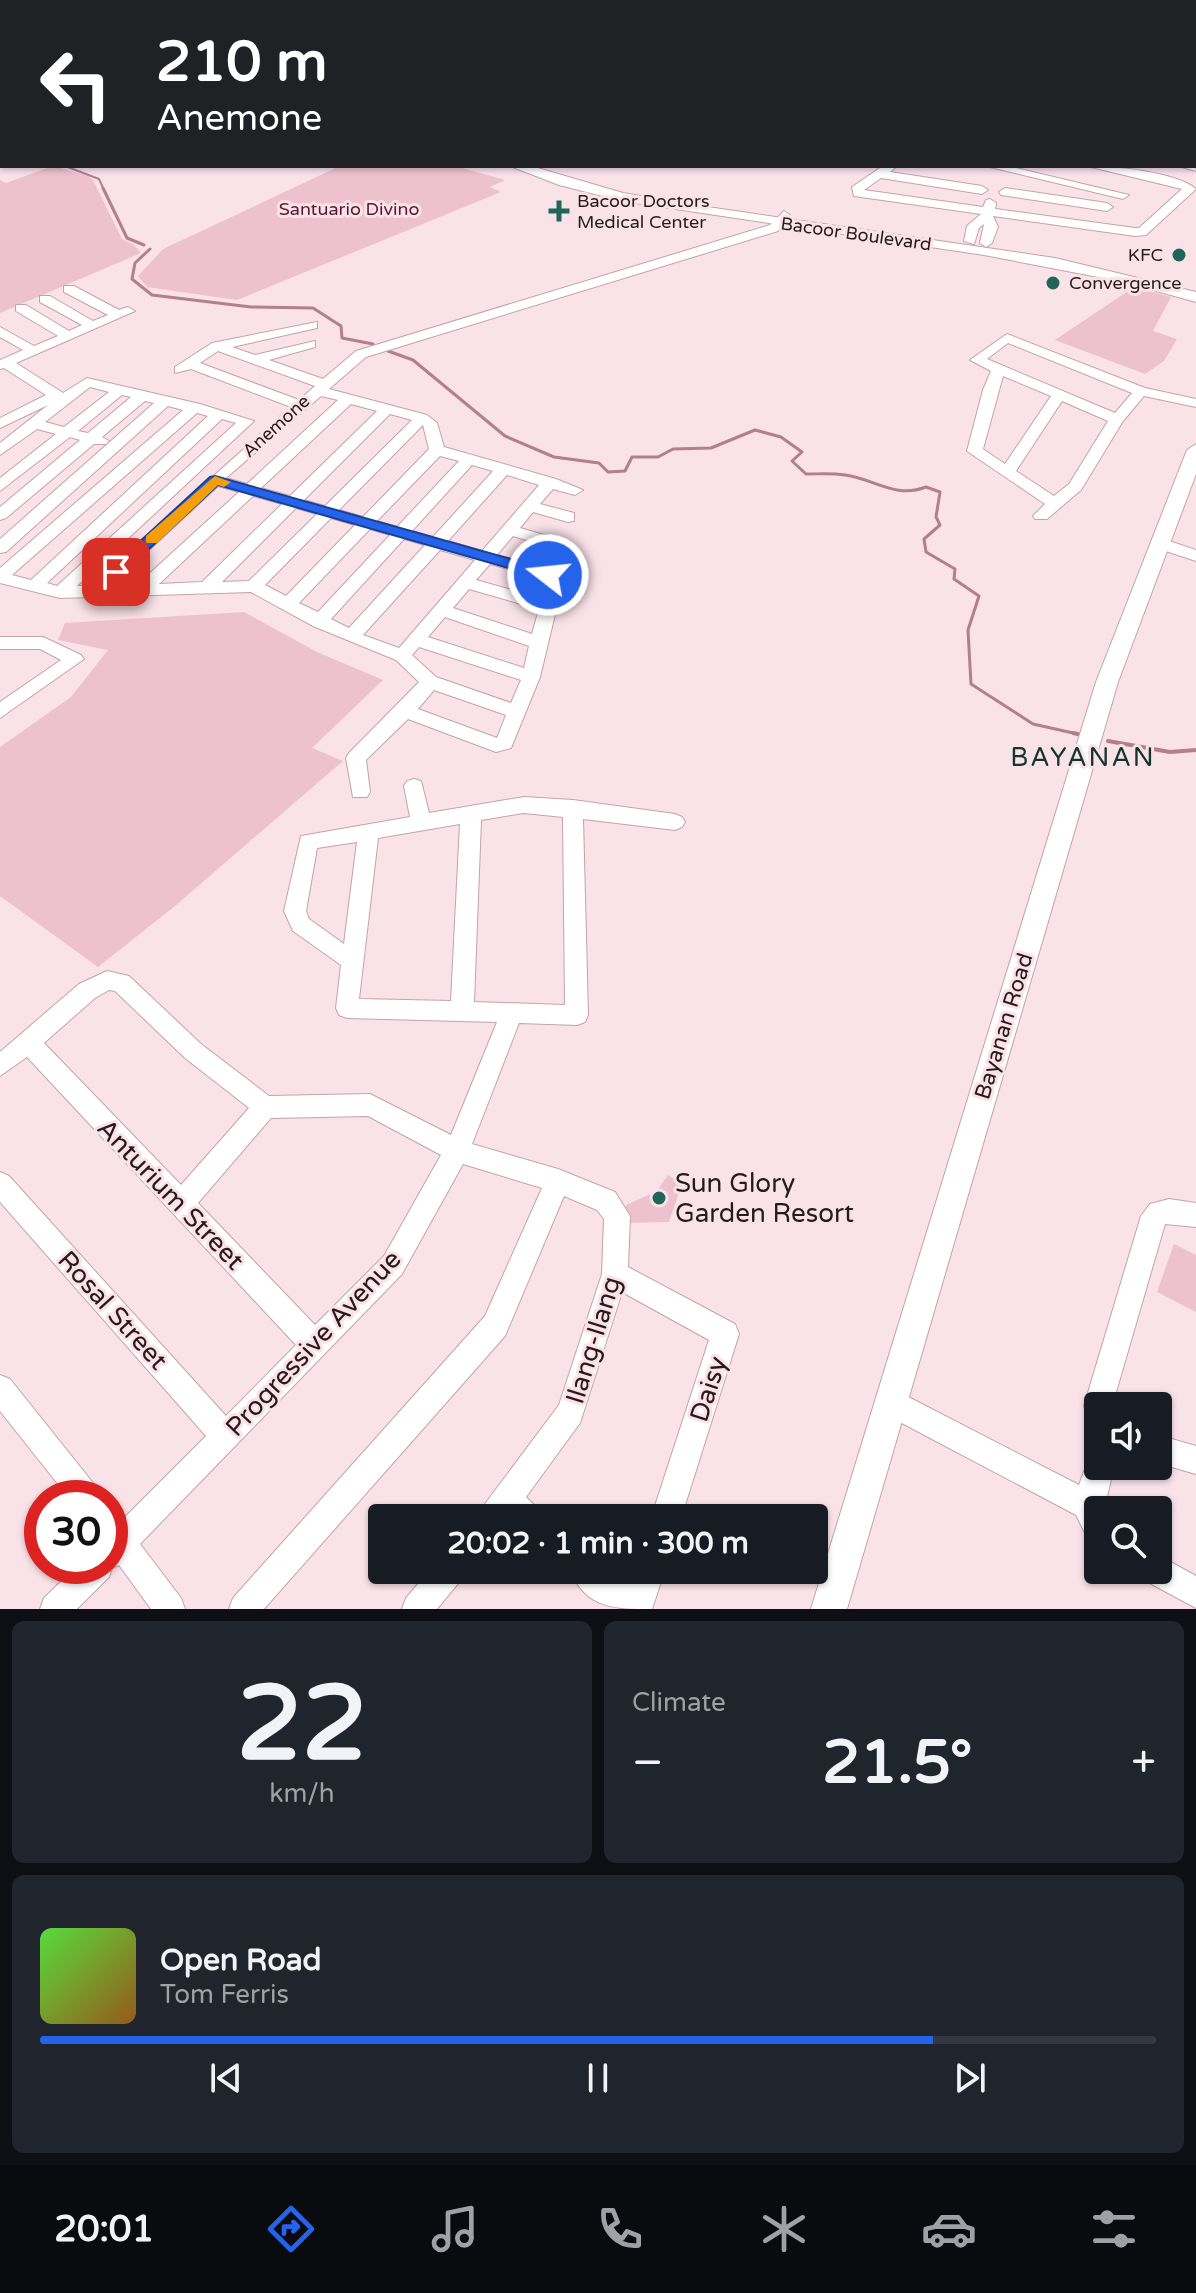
<!DOCTYPE html>
<html lang="en">
<head>
<meta charset="utf-8">
<style>
  :root { --surface:#171b24; --page:#20242c; --text:#f1f3f6; --muted:#9ea1a6; --line:#363941; --accent:#2563eb }
  body { margin:0; font-family:"Varela Round",sans-serif; background:var(--page); color:var(--text); height:100vh; display:flex; flex-direction:column; font-size:30px; white-space:nowrap }
  * { box-sizing:border-box; margin:0 }
  p { font-size:26px; color:var(--muted) }
  .icon { flex:none; width:44px; height:44px; fill:none; stroke:currentColor; stroke-width:2; stroke-linecap:round; stroke-linejoin:round }
  .map { position:relative; height:1609px; overflow:hidden }
  .side { display:flex; flex-direction:column; gap:12px; padding:12px; background:#0d0f14; flex:1 }
  .side>* { flex:none }
  .banner { position:absolute; left:0px; top:0px; width:1196px; height:168px; box-shadow:0 2px 6px #0004; background:#202124; color:#fff; overflow:hidden }
  .controls { position:absolute; left:1084px; top:1392px; display:grid; gap:16px }
  .controls a { display:grid; place-items:center; width:88px; height:88px; border-radius:8px; background:var(--surface); box-shadow:0 2px 6px #0004; font-size:40px }
  .speed { position:absolute; left:24px; top:1480px; display:flex; gap:16px; font-size:40px; font-weight:700; text-align:center }
  .speed>* { display:grid; place-content:center; width:104px; height:104px; border-radius:50%; background:var(--surface); box-shadow:0 2px 6px #0004; line-height:1 }
  .speed .limit { border:12px solid #d22; background:#fff; color:#111 }
  .pin { position:absolute; display:grid; place-items:center; width:68px; height:68px; color:#fff; margin:-34px; border-radius:16px; box-shadow:0 4px 12px #0006 }
  .me { position:absolute; width:88px; margin:-44px; rotate:286deg; stroke-linejoin:round; filter:drop-shadow(0 0 6px #0008) }
  .turn { display:flex; align-items:center; gap:28px; height:168px; padding:0 24px; font-size:36px }
  .turn .icon { width:104px; height:104px; stroke-width:2.5 }
  .turn b { display:block; font-size:56px; line-height:68px }
  .big { font-size:60px; font-weight:700; line-height:1.1 }
  .side .tile { flex:1; display:flex; flex-direction:column; justify-content:center; gap:12px; min-width:0; padding:0 28px; border-radius:12px; background:var(--page) }
  .side .dial { align-items:center; gap:0 }
  .dial b { font-size:104px; line-height:1 }
  .song { display:flex; align-items:center; gap:24px }
  .cover { width:96px; height:96px; border-radius:12px; background:linear-gradient(135deg,hsl(110 70% 55%),hsl(30 70% 35%)) }
  .played { height:8px; border-radius:4px; background:linear-gradient(90deg,var(--accent) 80%,var(--line) 80%) }
  .keys { display:flex; justify-content:space-around; direction:ltr }
  .heat { display:flex; justify-content:space-between; align-items:center; font-size:44px; direction:ltr }
  .side .tiles { flex:1; display:grid; gap:12px; grid-template-columns:1fr 1fr }
  .tile:last-child { grid-column:span 2 }
  .trip { position:absolute; left:368px; top:1504px; width:460px; height:80px; border-radius:8px; background:var(--surface); box-shadow:0 2px 6px #0004; font-weight:700; line-height:80px; text-align:center }
  .tab-bar { display:flex; height:128px; justify-content:space-around; align-items:center; background:#090b0e; color:var(--muted) }
  .tab-bar .icon { width:56px; height:56px }
  .tab-bar .current { color:var(--accent) }
  .tab-bar b { font-size:36px; color:var(--text) }
  .map>svg:first-child { display:block }
</style>
</head>
<body>
<div class="map">
<svg width="1196" height="1609" viewBox="0 0 1196 1609">
  <rect width="100%" height="100%" fill="#fae2e9"/>
  <g fill="#eec1ce">
    <path d="M 53,166 L 88,176 L 93,180 L 122,239 L 134,245 L 141,253 L 0,313 L 0,180 L 6,183 Z"/>
    <path d="M 340,166 L 455,166 L 505,180 L 490,187 L 501,192 L 237,300 L 147,287 L 138,276 L 163,249 Z"/>
    <path d="M 1134,287 L 1171,297 L 1153,331 L 1177,339 L 1164,361 L 1145,374 L 1055,340 Z"/>
    <path d="M 244,612 L 317,652 L 383,680 L 312,748 L 343,761 L 175,906 L 98,967 L 0,896 L 0,747 L 71,697 L 108,650 L 58,640 L 65,623 Z"/>
    <path d="M 668,1175 L 682,1184 L 669,1222 L 625,1223 L 626,1205 L 657,1191 Z"/>
    <path d="M 1174,1244 L 1196,1255 L 1196,1312 L 1157,1292 Z"/>
  </g>
  <g fill="none" stroke-linecap="round" stroke-linejoin="round">
    <path stroke="#b37e8f" stroke-width="2" d="M 65,166 L 99,179 L 104,190"/>
    <g stroke="#b37e8f" stroke-width="3">
      <path d="M 103,188 L 127,238 L 144,245"/>
      <path d="M 150,249 L 135,263 L 132,279 L 152,295 L 251,307 L 313,308 L 341,326 L 342,338 L 373,344"/>
      <path d="M 388,351 L 413,360 L 505,436 L 554,457 L 599,463 L 608,472 L 625,471 L 632,457 L 658,457 L 673,449 L 711,448 L 755,430 L 781,437 L 802,452 L 792,461 L 806,474 C 819,474 832,473 845,475 C 875,479 895,499 926,487 L 940,492 L 936,517 L 940,525 L 924,539 L 926,552 L 955,569 L 954,579 L 979,596 L 968,630 L 971,684 L 1033,724 L 1082,735"/>
    </g>
    <g stroke="#b37e8f" stroke-width="4">
      <path d="M 1073,733 L 1082,735"/>
      <path d="M 1108,741 L 1170,752 L 1196,750"/>
    </g>
    <defs>
      <g id="minor">
        <path d="M 68,0 L 81,0 L 66,2 Z"/>
        <path d="M 192,0 L 206,0 L 190,2 Z"/>
        <path d="M 364,0 L 376,0 L 362,2 Z"/>
        <path d="M 404,0 L 415,0 L 402,2 Z"/>
        <path d="M 489,0 L 510,0 L 508,2 Z"/>
        <path d="M 539,0 L 551,0 L 537,2 Z"/>
        <path d="M 802,0 L 811,0 L 812,1 L 800,2 Z"/>
        <path d="M 932,0 L 949,0 L 951,2 L 934,2 Z"/>
        <path d="M 959,0 L 970,0 L 957,2 Z"/>
        <path d="M 1017,0 L 1028,0 L 1015,2 Z"/>
        <path d="M 1062,0 L 1072,0 L 1061,2 Z"/>
        <path d="M 1105,0 L 1115,0 L 1104,2 Z"/>
        <path d="M 1126,0 L 1136,0 L 1125,2 Z"/>
        <path d="M 1162,0 L 1172,0 L 1161,2 Z"/>
        <rect x="1194" y="20" width="2" height="6"/>
        <path d="M 1196,38 L 1196,44 L 1194,45 L 1194,39 Z"/>
        <path d="M 1194,83 L 1196,83 L 1194,90 Z"/>
        <path d="M 0,101 L 2,101 L 0,108 Z"/>
        <rect x="1194" y="123" width="2" height="6"/>
        <rect x="1194" y="150" width="2" height="6"/>
        <path d="M 1194,164 L 1196,171 L 1178,166 L 1194,166 Z"/>
        <path d="M 883,166 L 897,166 L 890,172 L 982,186 L 988,190 L 982,194 L 881,178 L 864,190 L 983,207 L 986,200 L 990,199 L 996,203 L 995,209 L 1135,228 L 1139,228 L 1182,189 L 1087,166 C 1113,166 1177,172 1196,189 L 1146,235 L 1135,236 L 993,216 L 998,227 L 992,243 L 986,247 L 980,243 L 984,224 L 979,228 L 974,244 L 964,241 L 967,226 L 981,214 L 854,196 L 852,187 Z"/>
        <path d="M 986,166 L 1008,166 L 1129,195 L 1123,199 Z"/>
        <path d="M 1005,188 L 1107,203 L 1113,207 L 1107,211 L 1001,195 L 999,192 Z"/>
        <path d="M 784,211 L 790,215 L 778,231 L 366,357 L 329,389 L 427,415 L 437,423 L 444,447 L 556,479 L 583,490 L 575,495 L 553,489 L 540,504 L 574,513 L 574,521 L 568,522 L 533,512 L 520,528 L 568,542 L 570,546 L 568,550 L 562,551 L 513,536 L 497,555 L 554,571 L 556,575 L 554,579 L 548,580 L 490,564 L 476,580 L 554,602 L 557,606 L 540,677 L 511,748 L 496,752 L 408,719 L 366,760 L 370,792 L 367,797 L 353,797 L 346,758 L 349,753 L 419,682 L 396,660 L 313,626 L 251,592 L 60,598 L 0,583 L 0,568 L 183,410 L 168,406 L 6,552 L 0,553 L 0,539 L 154,403 L 145,401 L 102,437 L 109,441 L 106,444 L 94,444 L 6,518 L 0,520 L 0,507 L 80,440 L 70,437 L 0,491 L 0,478 L 56,434 L 37,429 L 0,455 L 0,443 L 48,405 L 0,428 L 0,418 L 46,395 L 4,368 L 0,369 L 0,360 L 23,350 L 0,337 L 0,327 L 34,346 L 58,336 L 16,311 L 16,305 L 26,305 L 69,331 L 82,325 L 40,302 L 40,296 L 50,296 L 93,321 L 108,315 L 64,292 L 64,286 L 74,286 L 119,310 L 128,307 L 135,311 L 16,363 L 63,393 L 87,378 L 200,404 L 254,421 L 77,586 L 90,586 L 291,407 L 191,369 L 175,373 L 175,367 L 212,343 L 317,322 L 317,328 L 232,347 L 255,355 L 315,341 L 315,347 L 269,360 L 323,379 L 356,351 L 770,225 ZM 218,351 L 315,386 L 299,400 L 200,363 ZM 90,387 L 109,392 L 64,427 L 45,422 ZM 122,395 L 131,397 L 88,433 L 78,431 ZM 321,396 L 338,400 L 247,484 L 226,478 ZM 351,404 L 377,411 L 290,496 L 261,488 ZM 197,413 L 208,416 L 31,580 L 12,575 ZM 390,414 L 412,420 L 325,506 L 304,500 ZM 222,419 L 236,423 L 57,586 L 47,583 ZM 423,425 L 429,449 L 363,517 L 339,510 ZM 440,456 L 459,461 L 397,527 L 377,521 ZM 472,465 L 493,471 L 433,537 L 412,531 ZM 507,475 L 539,485 L 482,551 L 448,541 ZM 218,486 L 239,492 L 138,584 L 111,585 ZM 253,496 L 282,504 L 202,582 L 159,584 ZM 296,508 L 317,514 L 249,581 L 222,582 ZM 331,518 L 355,525 L 286,596 L 265,585 ZM 370,529 L 390,535 L 318,612 L 299,603 ZM 404,539 L 425,545 L 349,628 L 331,619 ZM 440,550 L 475,560 L 399,648 L 363,635 ZM 469,589 L 539,609 L 532,634 L 453,608 ZM 445,617 L 529,646 L 524,668 L 428,637 ZM 419,647 L 521,680 L 511,703 L 436,677 L 412,655 ZM 434,690 L 506,715 L 497,738 L 418,709 Z"/>
        <path d="M 1007,334 L 1145,388 L 1196,399 L 1196,407 L 1144,396 L 1123,421 L 1081,490 L 1047,519 L 1035,519 L 1033,516 L 1045,504 L 967,451 L 983,390 L 991,371 L 970,360 ZM 1008,343 L 1132,393 L 1115,413 L 987,359 ZM 1003,376 L 1051,396 L 1005,464 L 983,449 ZM 1062,401 L 1108,421 L 1069,484 L 1054,496 L 1016,471 Z"/>
        <path d="M 1160,538 L 1196,550 L 1196,561 L 1154,547 L 1152,543 L 1154,539 Z"/>
        <path d="M 0,637 L 43,637 L 81,655 L 84,659 L 0,718 L 0,702 L 61,660 L 40,649 L 0,649 Z"/>
        <path d="M 414,779 L 421,781 L 429,813 L 524,797 L 573,800 L 675,814 L 682,817 L 685,822 L 682,827 L 675,830 L 583,819 L 588,1015 L 585,1022 L 577,1025 L 519,1023 L 472,1144 L 558,1169 L 615,1192 L 630,1216 L 628,1267 L 735,1324 L 739,1334 L 681,1518 L 651,1518 L 709,1340 L 622,1292 L 580,1423 L 526,1497 L 537,1508 L 542,1518 L 477,1518 L 482,1508 L 559,1405 L 602,1274 L 604,1219 L 597,1210 L 564,1196 L 505,1336 L 264,1609 L 229,1609 L 233,1598 L 485,1316 L 542,1188 L 463,1164 L 402,1274 L 140,1544 L 181,1598 L 185,1609 L 151,1609 L 119,1565 L 112,1568 L 109,1577 L 77,1609 L 40,1609 L 44,1598 L 77,1566 L 110,1566 L 110,1513 L 122,1520 L 206,1436 L 0,1202 L 0,1172 L 9,1176 L 226,1416 L 296,1345 L 27,1057 L 0,1076 L 0,1052 L 79,984 L 107,971 L 129,976 L 201,1044 L 269,1096 L 370,1094 L 451,1135 L 497,1022 L 347,1018 L 339,1015 L 336,1008 L 341,965 L 293,931 L 284,911 L 301,836 L 410,817 L 404,786 L 407,781 ZM 524,813 L 563,817 L 565,1005 L 474,1002 L 481,820 ZM 460,824 L 451,1001 L 359,999 L 378,838 ZM 357,842 L 344,944 L 309,919 L 306,911 L 317,848 ZM 109,990 L 115,991 L 185,1058 L 249,1108 L 181,1185 L 44,1043 L 95,998 ZM 368,1116 L 441,1155 L 384,1256 L 315,1325 L 198,1203 L 271,1118 Z"/>
        <path d="M 1169,1199 L 1196,1203 L 1196,1227 L 1165,1224 L 1112,1406 L 1098,1406 L 1098,1420 L 1088,1416 L 1084,1406 L 1141,1216 L 1150,1204 Z"/>
        <path d="M 0,1375 L 10,1379 L 97,1488 L 102,1498 L 69,1498 L 0,1411 Z"/>
        <path d="M 889,1387 L 1079,1485 L 1090,1456 L 1098,1452 L 1098,1466 L 1114,1466 L 1104,1510 L 1098,1510 L 1098,1544 L 1088,1539 L 1076,1515 L 879,1411 L 875,1401 L 879,1391 Z"/>
        <path d="M 1158,1435 L 1196,1446 L 1196,1474 L 1158,1463 Z"/>
        <path d="M 1158,1555 L 1196,1576 L 1196,1608 L 1146,1581 L 1142,1570 L 1158,1570 Z"/>
        <path d="M 430,1570 L 464,1570 L 460,1581 L 437,1609 L 402,1609 L 406,1598 Z"/>
        <path d="M 570,1570 L 608,1570 L 620,1581 L 631,1583 L 635,1570 L 665,1570 L 652,1609 C 615,1609 586,1609 570,1570 Z"/>
      </g>
      <g id="major">
        <path d="M 15,0 L 35,0 L 37,2 L 17,2 Z"/>
        <path d="M 47,0 L 66,0 L 68,2 L 49,2 Z"/>
        <path d="M 510,166 L 531,166 L 623,193 L 694,205 L 1055,258 L 1196,292 L 1196,302 L 1124,282 L 984,255 L 622,201 L 559,185 Z"/>
        <path d="M 1196,444 L 1196,474 L 1118,682 L 847,1609 L 811,1609 L 1096,682 L 1187,450 Z"/>
      </g>
    </defs>
    <use href="#minor" stroke="#c6a1ac" stroke-width="2"/>
    <use href="#major" stroke="#c6a1ac" stroke-width="2"/>
    <use href="#minor" fill="#fff" fill-rule="evenodd"/>
    <use href="#major" fill="#fff" fill-rule="evenodd"/>
  </g>
  <path fill="#2563eb" stroke="#184099" stroke-width="2" d="M 215,476 L 554,571 L 556,575 L 554,578 L 543,578 L 218,485 L 121,575 L 110,575 L 110,569 L 210,477 Z"/>
  <path fill="#f59e0b" d="M 215,476 L 231,482 L 224,487 L 218,485 L 157,543 L 146,543 L 146,536 Z"/>
  <g fill="#1f6659" stroke="#fae2e9" stroke-width="3">
    <path d="M555 199h8v8h8v8h-8v8h-8v-8h-8v-8h8z"/>
    <circle cx="1179" cy="255" r="8"/>
    <circle cx="1053" cy="283" r="8"/>
    <circle cx="659" cy="1198" r="8"/>
  </g>
  <g text-anchor="middle" stroke-width="6" stroke-linejoin="round" paint-order="stroke">
    <g font-size="18" fill="#27191d" stroke="#fae2e9" text-anchor="start">
      <text x="577" y="207">Bacoor Doctors<tspan x="577" dy="21">Medical Center</tspan></text>
      <text x="1163" y="261" text-anchor="end">KFC</text>
      <text x="1069" y="289">Convergence</text>
    </g>
    <g font-size="18" fill="#581732" stroke="#fae2e9">
      <text x="349" y="215">Santuario Divino</text>
    </g>
    <g font-size="18" fill="#27191d" stroke="#fae2e9">
      <text transform="translate(856 234) rotate(8)" y="6">Bacoor Boulevard</text>
      <text transform="translate(276 426) rotate(-42)" y="6">Anemone</text>
    </g>
    <g font-size="22" fill="#27191d" stroke="#fae2e9">
      <text transform="translate(1003 1026) rotate(-73)" y="8">Bayanan Road</text>
    </g>
    <g font-size="26" letter-spacing="2" fill="#14352e" stroke="#fae2e9">
      <text x="1083" y="766">BAYANAN</text>
    </g>
    <g font-size="26" fill="#27191d" stroke="#fae2e9" text-anchor="start">
      <text x="675" y="1192">Sun Glory<tspan x="675" dy="30">Garden Resort</tspan></text>
    </g>
    <g font-size="26" fill="#27191d" stroke="#fae2e9">
      <text transform="translate(171 1194) rotate(46)" y="9">Anturium Street</text>
      <text transform="translate(113 1310) rotate(48)" y="9">Rosal Street</text>
      <text transform="translate(593 1340) rotate(-73)" y="9">Ilang-Ilang</text>
      <text transform="translate(313 1343) rotate(-47)" y="9">Progressive Avenue</text>
      <text transform="translate(708 1389) rotate(-72)" y="9">Daisy</text>
    </g>
  </g>
</svg>
<div class="controls">
<a><svg class="icon" aria-label="sound" viewBox="0 0 24 24"><path d="M4 9h4l5-4v14l-5-4H4zM17 9q2 3 0 6"/></svg></a>
<a><svg class="icon" aria-label="search" viewBox="0 0 24 24"><circle cx="10" cy="10" r="6"/><path d="M15 15l6 6"/></svg></a>
</div>
<div class="speed"><div class="limit">30</div></div>
<div class="pin" style="left:116px;top:572px;background:#d93025"><svg class="icon" aria-label="arrive" viewBox="0 0 24 24"><path d="M6 21V4h12l-3 4 3 4H6"/></svg></div>
<svg class="me" style="left:548px;top:575px" viewBox="-20 -20 40 40"><circle r="17" fill="#2563eb" stroke="#fff" stroke-width="3"/><path d="M0-11L8 9 0 5-8 9z" fill="#fff"/></svg>
<div class="trip">20:02 · 1 min · 300 m</div>
<div class="banner">
<div class="turn"><svg class="icon" aria-label="left" viewBox="0 0 24 24"><path d="M17 20v-9H6M10 6l-5 5 5 5"/></svg><div><b>210 m</b>Anemone</div></div>
</div>
</div>
<section class="side">
<div class="tiles">
<div class="tile dial"><b>22</b><p>km/h</p></div>
<div class="tile"><p>Climate</p>
<div class="heat"><a>−</a><b class="big">21.5°</b><a>+</a></div>
</div>
<div class="tile">
<div class="song"><i class="cover"></i><div><b>Open Road</b><p>Tom Ferris</p></div></div>
<div class="played"></div>
<div class="keys"><svg class="icon" aria-label="previous" viewBox="0 0 24 24"><path d="M18 5L8 12l10 7zM5 5v14"/></svg><svg class="icon" aria-label="pause" viewBox="0 0 24 24"><path d="M8 5v14M16 5v14"/></svg><svg class="icon" aria-label="next" viewBox="0 0 24 24"><path d="M6 5l10 7-10 7zM19 5v14"/></svg></div>
</div>
</div>
</section>
<nav class="tab-bar">
<b>20:01</b>
<svg class="icon current" aria-label="directions" viewBox="0 0 24 24"><path d="M12 3l9 9-9 9-9-9zM9 14v-3h6M13 9l2 2-2 2"/></svg>
<svg class="icon" aria-label="music" viewBox="0 0 24 24"><path d="M9 18V5l10-2v13"/><circle cx="6" cy="18" r="3"/><circle cx="16" cy="16" r="3"/></svg>
<svg class="icon" aria-label="phone" viewBox="0 0 24 24"><path d="M5 4h4l2 5-3 2q2 4 5 5l2-3 5 2v4C11 20 4 13 5 4z"/></svg>
<svg class="icon" aria-label="climate" viewBox="0 0 24 24"><path d="M12 3v18M4 7l16 10M4 17L20 7"/></svg>
<svg class="icon" aria-label="car" viewBox="0 0 24 24"><path d="M5 17H2v-5l4-1 3-4h7l3 4 3 1v5h-3M9 17h6M6 11h13"/><circle cx="7" cy="17" r="2"/><circle cx="17" cy="17" r="2"/></svg>
<svg class="icon" aria-label="filters" viewBox="0 0 24 24"><path d="M4 7h16M4 17h16"/><circle cx="9" cy="7" r="2"/><circle cx="15" cy="17" r="2"/></svg>
</nav>
</body>
</html>
